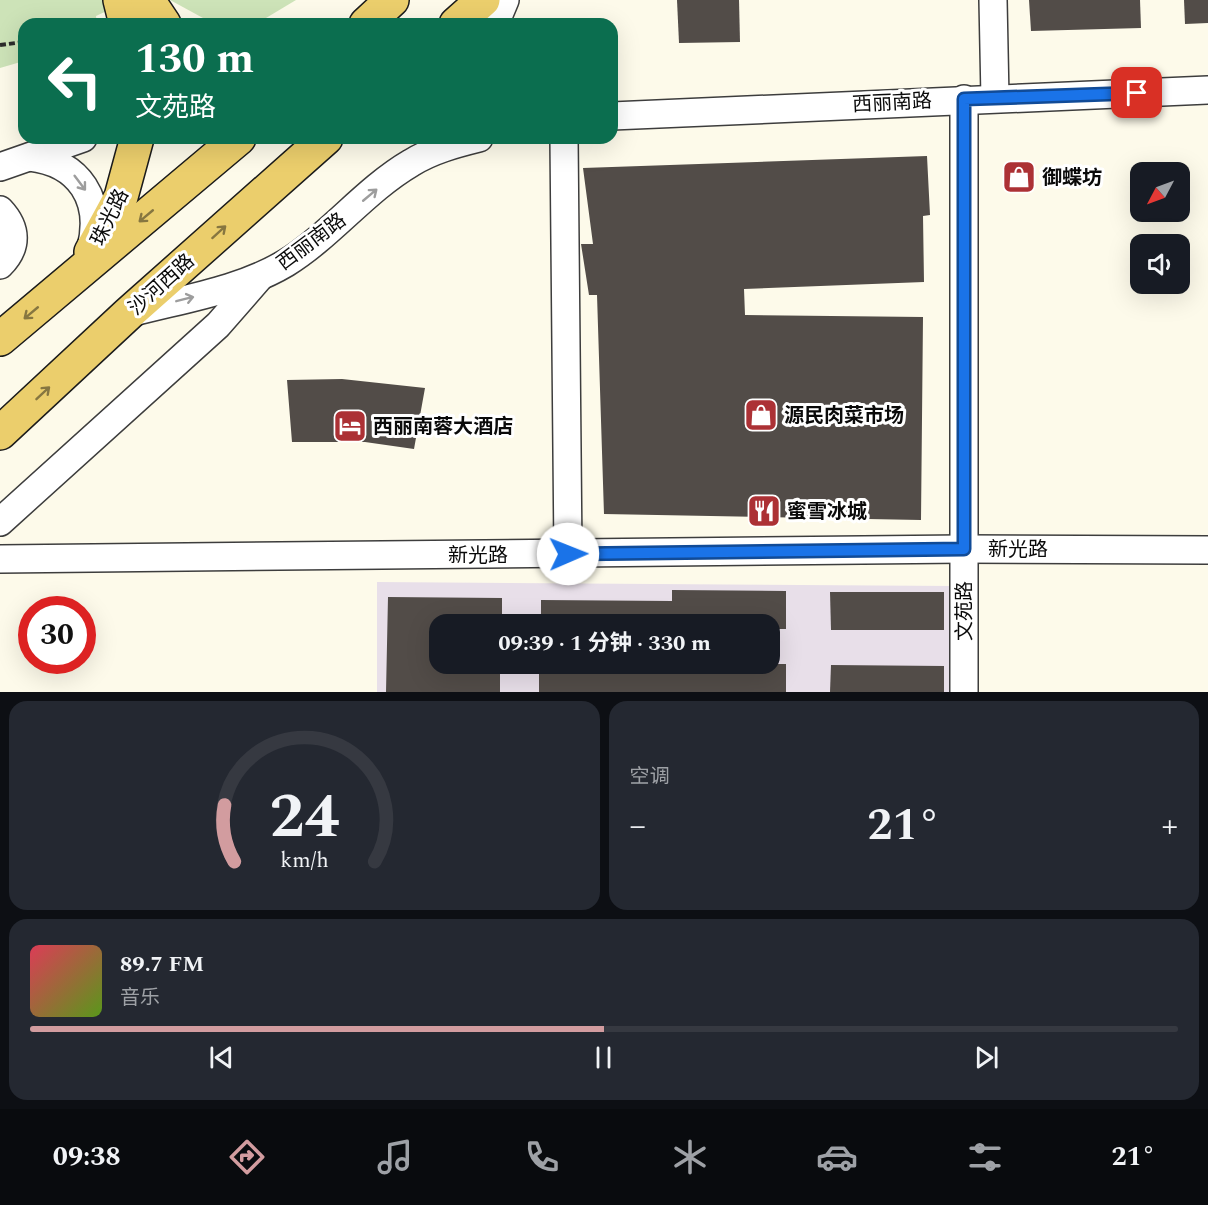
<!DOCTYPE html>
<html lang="zh">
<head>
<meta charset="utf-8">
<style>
  :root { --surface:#171b24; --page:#242831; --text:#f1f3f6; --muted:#9ea1a6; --line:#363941; --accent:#d29c9f }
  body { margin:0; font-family:Spectral,"Noto Sans SC",serif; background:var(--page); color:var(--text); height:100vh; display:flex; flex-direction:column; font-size:22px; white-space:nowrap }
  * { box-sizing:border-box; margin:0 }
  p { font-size:20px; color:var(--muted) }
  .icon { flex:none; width:33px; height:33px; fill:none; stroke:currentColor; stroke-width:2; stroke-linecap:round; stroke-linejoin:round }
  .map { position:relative; height:692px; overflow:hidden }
  .drawer { display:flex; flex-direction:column; gap:9px; padding:9px; background:#0d0f14; flex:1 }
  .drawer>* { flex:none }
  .hud { position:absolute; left:18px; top:18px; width:600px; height:126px; border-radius:18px; box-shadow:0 6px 24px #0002; background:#0b6e4f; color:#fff; overflow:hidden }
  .needle { width:39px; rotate:229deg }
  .tools { position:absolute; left:1130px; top:162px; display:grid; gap:12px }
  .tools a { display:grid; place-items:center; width:60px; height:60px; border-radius:12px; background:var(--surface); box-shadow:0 6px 24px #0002; font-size:30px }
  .speed { position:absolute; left:18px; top:596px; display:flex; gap:12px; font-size:30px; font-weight:700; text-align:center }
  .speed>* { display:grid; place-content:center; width:78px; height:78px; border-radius:50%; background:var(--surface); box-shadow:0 6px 24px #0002; line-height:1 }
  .speed .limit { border:9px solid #d22; background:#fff; color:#111 }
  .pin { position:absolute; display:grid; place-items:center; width:51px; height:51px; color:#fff; margin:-26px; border-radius:12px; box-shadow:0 3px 9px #0006 }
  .me { position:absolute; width:66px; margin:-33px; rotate:89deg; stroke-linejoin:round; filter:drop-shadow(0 0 4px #0008) }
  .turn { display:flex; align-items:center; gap:21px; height:126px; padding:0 18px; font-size:27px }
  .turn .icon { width:78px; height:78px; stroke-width:2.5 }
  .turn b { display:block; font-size:42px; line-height:51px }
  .big { font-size:45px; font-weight:700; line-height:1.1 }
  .drawer .tile { flex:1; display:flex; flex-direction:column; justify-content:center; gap:9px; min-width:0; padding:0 21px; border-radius:18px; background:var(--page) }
  .drawer .dial { align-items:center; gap:0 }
  .dial svg { height:156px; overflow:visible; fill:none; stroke:var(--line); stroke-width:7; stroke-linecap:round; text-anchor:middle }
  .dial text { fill:var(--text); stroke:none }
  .song { display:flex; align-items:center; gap:18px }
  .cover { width:72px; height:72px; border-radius:9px; background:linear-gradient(135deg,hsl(350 70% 55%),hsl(90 70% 35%)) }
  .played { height:6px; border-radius:3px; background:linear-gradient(90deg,var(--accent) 50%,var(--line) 50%) }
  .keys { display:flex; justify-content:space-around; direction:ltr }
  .heat { display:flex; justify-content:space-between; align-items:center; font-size:33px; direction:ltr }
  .drawer .tiles { flex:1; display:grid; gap:9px; grid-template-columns:1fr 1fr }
  .tile:last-child { grid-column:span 2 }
  .trip { position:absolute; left:429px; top:614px; width:351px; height:60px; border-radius:18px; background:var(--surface); box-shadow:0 6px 24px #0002; font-weight:700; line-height:60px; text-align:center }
  .tab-bar { display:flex; height:96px; justify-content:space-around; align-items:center; background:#090b0e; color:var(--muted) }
  .tab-bar .icon { width:42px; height:42px }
  .tab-bar .active { color:var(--accent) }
  .tab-bar b { font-size:27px; color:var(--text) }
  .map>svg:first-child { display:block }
</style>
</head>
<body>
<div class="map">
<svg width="1208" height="692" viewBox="0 0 1208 692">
  <rect width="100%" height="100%" fill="#fdfaea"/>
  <path fill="#e8dfe9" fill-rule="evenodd" d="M 377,582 L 953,586 L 953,692 L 377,692 ZM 440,624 L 770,624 L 770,663 L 440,663 Z"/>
  <g fill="#cde3b8">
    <path d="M 0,0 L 130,0 L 96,16 L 97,24 L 24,24 L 24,61 L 0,68 Z"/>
    <path d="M 170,0 L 296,0 L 261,21 L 214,24 Z"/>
  </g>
  <g fill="#524c48">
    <path d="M 677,0 L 739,0 L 740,42 L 679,43 Z"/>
    <path d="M 1029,0 L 1140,0 L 1141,28 L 1031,31 Z"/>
    <path d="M 1184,0 L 1208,0 L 1208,23 L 1185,24 Z"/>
    <path d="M 927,156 L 930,215 L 923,216 L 924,282 L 744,289 L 745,315 L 923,317 L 921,520 L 604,514 L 597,295 L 589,295 L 581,244 L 593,244 L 583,168 Z"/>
    <path d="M 342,379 L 425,388 L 414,449 L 365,442 L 292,442 L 287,380 Z"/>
    <path d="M 672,590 L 786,591 L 786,629 L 770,629 L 770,624 L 541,624 L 541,600 L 672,601 Z"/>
    <path d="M 830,592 L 944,592 L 944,630 L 831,630 Z"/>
    <path d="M 388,597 L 502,598 L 502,624 L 440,624 L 440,671 L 500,671 L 500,692 L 386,692 Z"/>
    <path d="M 672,664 L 786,664 L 786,692 L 539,692 L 539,673 L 672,674 Z"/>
    <path d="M 831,665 L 944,666 L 944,692 L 830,692 Z"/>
  </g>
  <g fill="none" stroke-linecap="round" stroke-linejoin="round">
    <defs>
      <g id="minor">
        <path d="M 993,0 L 995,98"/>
        <path d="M 495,24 L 505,0"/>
        <path d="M 964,99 L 964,692"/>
        <path d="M 612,116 L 1208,90"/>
        <path d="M 564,138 L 568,554"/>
        <path d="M 30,157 C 80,163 103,200 91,248"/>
        <path d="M 0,167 L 83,138"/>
        <path d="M 0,210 C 17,228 18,247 0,265"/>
        <path d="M 130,313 C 182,299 239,291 286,263 C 331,235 365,190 411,163 C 432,150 455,144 479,138"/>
        <path d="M 0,522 L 218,325 L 259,278"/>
        <path d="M 0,559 L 964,549 L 1208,550"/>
      </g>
      <g id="major">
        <path d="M 120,0 L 126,24"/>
        <path d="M 148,0 L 164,24"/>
        <path d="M 366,24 L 392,0"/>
        <path d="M 456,24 L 483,0"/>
        <path d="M 91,252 L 121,197 L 137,138"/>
        <path d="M 0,339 L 239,138"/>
        <path d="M 0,433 L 129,313 L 326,138"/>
      </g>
    </defs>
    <use href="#minor" stroke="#3d3d3d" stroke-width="30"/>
    <use href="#major" stroke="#1b1b1b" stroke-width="36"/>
    <path stroke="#2c2c2c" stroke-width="4" stroke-dasharray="6 3" stroke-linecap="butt" d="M 0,45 L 24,42"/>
    <use href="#minor" stroke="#fff" stroke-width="27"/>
    <use href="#major" stroke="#ebce6c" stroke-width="33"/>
  </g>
  <defs><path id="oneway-shaft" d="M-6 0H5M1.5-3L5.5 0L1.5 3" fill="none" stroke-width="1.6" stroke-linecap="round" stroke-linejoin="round" transform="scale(1.5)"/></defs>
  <g stroke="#9d9d9d">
    <use href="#oneway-shaft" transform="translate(80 183) rotate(53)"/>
    <use href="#oneway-shaft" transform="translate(370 195) rotate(-40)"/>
    <use href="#oneway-shaft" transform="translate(185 299) rotate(-14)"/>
  </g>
  <g stroke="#867640">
    <use href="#oneway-shaft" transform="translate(146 216) rotate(140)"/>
    <use href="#oneway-shaft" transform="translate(219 232) rotate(-42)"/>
    <use href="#oneway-shaft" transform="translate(31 313) rotate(140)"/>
    <use href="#oneway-shaft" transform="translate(43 393) rotate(-43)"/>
  </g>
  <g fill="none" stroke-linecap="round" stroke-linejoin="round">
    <defs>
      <path id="route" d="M 568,554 L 964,549 L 964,99 L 1137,93"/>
    </defs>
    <use href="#route" stroke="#114b97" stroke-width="15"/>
    <use href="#route" stroke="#1a73e8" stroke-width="10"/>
  </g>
  <defs>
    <symbol id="shop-square" viewBox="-11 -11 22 22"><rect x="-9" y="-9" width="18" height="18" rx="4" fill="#ac3135" stroke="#fff"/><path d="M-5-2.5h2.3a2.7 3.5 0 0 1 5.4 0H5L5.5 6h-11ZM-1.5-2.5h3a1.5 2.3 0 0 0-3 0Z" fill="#fff"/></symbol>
    <symbol id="hotel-square" viewBox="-11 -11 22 22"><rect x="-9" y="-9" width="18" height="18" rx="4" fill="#ac3135" stroke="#fff"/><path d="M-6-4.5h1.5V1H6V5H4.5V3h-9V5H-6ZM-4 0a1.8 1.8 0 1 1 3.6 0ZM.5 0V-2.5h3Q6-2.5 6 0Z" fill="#fff"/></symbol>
    <symbol id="restaurant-square" viewBox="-11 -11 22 22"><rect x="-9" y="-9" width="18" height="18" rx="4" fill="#ac3135" stroke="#fff"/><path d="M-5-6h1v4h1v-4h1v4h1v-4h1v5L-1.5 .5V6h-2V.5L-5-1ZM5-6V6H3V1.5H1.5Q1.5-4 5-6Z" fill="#fff"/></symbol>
  </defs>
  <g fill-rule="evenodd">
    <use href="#shop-square" x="1000" y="158" width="38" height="38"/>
    <use href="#shop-square" x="742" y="396" width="38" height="38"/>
    <use href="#hotel-square" x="331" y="407" width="38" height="38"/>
    <use href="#restaurant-square" x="745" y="492" width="38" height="38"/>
  </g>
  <g text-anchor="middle" stroke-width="6" stroke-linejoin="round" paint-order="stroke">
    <g font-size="20" fill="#0a0a0a" stroke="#fff">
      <text transform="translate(892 102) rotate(-3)" y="7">西丽南路</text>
      <text transform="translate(109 217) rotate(-64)" y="7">珠光路</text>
      <text transform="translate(311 241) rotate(-37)" y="7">西丽南路</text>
      <text transform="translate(161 284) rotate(-42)" y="7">沙河西路</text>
      <text x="1018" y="556">新光路</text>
      <text x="478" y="562">新光路</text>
      <text transform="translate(964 611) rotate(-90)" y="7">文苑路</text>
    </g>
    <g font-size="20" font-weight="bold" fill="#0a0a0a" stroke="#fff" text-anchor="start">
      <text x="1042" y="184">御蝶坊</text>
      <text x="784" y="422">源民肉菜市场</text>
      <text x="373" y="433">西丽南蓉大酒店</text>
      <text x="787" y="518">蜜雪冰城</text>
    </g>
  </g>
</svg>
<div class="tools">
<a><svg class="needle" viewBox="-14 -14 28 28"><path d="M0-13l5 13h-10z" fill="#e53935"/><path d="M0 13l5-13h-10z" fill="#9ea1a6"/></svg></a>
<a><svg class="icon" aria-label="sound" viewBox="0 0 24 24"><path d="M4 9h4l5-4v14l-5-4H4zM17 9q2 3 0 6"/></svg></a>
</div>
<div class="speed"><div class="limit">30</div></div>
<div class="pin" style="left:1137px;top:93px;background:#d93025"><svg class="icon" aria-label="arrive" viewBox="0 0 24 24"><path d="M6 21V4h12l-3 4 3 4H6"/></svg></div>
<svg class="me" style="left:568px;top:554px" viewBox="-20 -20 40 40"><circle r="19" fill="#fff"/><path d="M0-13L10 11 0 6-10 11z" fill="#1a73e8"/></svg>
<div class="trip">09:39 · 1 分钟 · 330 m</div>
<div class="hud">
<div class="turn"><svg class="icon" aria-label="left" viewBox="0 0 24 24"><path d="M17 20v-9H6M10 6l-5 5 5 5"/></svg><div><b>130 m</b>文苑路</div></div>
</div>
</div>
<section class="drawer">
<div class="tiles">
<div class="tile dial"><svg viewBox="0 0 100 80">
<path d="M14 69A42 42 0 1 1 86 69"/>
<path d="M14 69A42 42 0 0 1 9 40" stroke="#d29c9f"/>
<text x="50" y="56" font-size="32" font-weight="700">24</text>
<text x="50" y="72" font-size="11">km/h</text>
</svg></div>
<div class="tile"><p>空调</p>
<div class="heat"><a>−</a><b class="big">21°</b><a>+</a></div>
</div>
<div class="tile">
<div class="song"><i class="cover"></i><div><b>89.7 FM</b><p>音乐</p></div></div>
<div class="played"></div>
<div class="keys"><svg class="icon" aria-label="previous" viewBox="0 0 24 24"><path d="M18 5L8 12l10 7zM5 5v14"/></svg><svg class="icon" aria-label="pause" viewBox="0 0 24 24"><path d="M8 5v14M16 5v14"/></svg><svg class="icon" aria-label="next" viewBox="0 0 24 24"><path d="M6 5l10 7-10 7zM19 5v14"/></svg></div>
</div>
</div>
</section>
<nav class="tab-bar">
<b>09:38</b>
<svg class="icon active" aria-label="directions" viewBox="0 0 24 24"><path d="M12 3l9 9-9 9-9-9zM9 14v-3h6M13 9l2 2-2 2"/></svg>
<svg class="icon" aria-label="music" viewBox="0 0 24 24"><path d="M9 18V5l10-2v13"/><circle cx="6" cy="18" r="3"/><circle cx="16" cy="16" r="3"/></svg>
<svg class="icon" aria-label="phone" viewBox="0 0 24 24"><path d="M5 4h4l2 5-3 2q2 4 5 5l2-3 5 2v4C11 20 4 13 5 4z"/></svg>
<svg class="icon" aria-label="climate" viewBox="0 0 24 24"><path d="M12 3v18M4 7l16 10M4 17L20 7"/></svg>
<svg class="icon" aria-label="car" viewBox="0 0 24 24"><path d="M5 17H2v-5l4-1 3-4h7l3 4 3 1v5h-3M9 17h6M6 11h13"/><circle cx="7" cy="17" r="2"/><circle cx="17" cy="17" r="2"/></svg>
<svg class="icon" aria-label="filters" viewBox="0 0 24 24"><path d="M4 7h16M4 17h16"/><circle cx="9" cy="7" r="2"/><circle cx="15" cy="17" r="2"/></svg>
<b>21°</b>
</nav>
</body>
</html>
